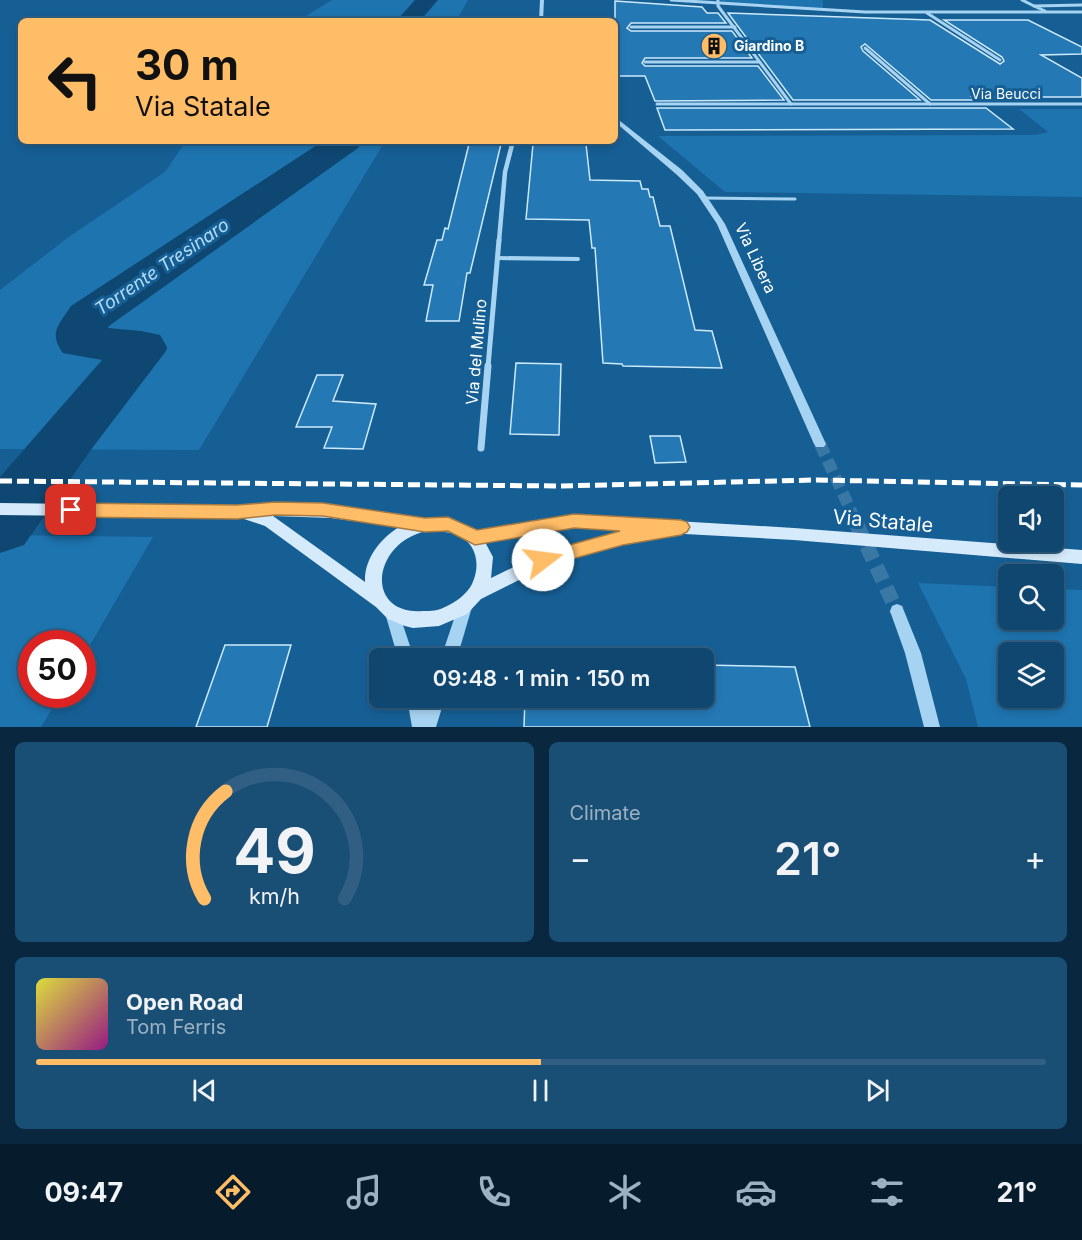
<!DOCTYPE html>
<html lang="en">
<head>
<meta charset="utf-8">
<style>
  :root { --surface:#104770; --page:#194e75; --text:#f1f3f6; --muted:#9cb2c3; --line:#305f83; --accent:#ffbd67 }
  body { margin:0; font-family:Inter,sans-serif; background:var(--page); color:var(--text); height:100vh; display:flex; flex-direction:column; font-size:22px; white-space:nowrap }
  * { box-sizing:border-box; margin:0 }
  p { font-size:20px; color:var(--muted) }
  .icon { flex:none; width:33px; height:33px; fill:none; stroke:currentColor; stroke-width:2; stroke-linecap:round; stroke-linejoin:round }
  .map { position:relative; height:727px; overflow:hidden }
  .sheet { display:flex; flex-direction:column; gap:15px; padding:15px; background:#09273e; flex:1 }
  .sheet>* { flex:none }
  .banner { position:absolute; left:18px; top:18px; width:600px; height:126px; border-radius:9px; box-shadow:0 3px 9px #0003,0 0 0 2px var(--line); background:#ffbd67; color:#111; overflow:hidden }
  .tools { position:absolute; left:998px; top:486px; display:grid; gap:12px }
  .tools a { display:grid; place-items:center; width:66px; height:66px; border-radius:9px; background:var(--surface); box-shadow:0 3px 9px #0003,0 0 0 2px var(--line); font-size:30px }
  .speed { position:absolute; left:18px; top:630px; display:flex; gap:12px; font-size:30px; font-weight:700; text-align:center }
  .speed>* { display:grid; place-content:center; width:78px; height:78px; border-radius:50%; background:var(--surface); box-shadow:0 3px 9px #0003,0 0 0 2px var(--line); line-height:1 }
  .speed .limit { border:9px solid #d22; background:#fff; color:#111 }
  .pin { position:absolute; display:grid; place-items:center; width:51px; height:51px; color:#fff; margin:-26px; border-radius:12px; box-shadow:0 3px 9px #0006 }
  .me { position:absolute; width:66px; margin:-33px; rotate:75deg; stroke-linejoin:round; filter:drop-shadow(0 0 4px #0008) }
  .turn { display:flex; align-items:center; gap:21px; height:126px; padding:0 18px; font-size:27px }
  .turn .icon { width:78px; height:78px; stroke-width:2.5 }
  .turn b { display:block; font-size:42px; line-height:51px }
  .big { font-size:45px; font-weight:600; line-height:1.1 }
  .sheet .card { flex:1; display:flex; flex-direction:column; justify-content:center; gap:9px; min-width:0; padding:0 21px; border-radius:9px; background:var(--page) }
  .sheet .dial { align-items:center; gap:0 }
  .dial svg { height:156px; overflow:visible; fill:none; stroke:var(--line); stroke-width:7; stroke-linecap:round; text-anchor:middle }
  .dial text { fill:var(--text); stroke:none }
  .song { display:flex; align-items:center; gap:18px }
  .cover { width:72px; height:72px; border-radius:9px; background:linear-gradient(135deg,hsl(60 70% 55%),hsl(310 70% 35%)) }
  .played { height:6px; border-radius:3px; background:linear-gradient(90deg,var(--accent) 50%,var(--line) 50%) }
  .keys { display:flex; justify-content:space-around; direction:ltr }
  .heat { display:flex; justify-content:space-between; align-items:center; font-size:33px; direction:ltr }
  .sheet .tiles { flex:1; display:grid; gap:15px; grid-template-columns:1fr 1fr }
  .card:last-child { grid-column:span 2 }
  .trip { position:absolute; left:369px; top:648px; width:345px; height:60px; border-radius:9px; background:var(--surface); box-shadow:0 3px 9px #0003,0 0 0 2px var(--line); font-weight:600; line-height:60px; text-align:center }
  .tab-bar { display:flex; height:96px; justify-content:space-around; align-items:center; background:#061c2d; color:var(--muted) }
  .tab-bar .icon { width:42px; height:42px }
  .tab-bar .on { color:var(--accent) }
  .tab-bar b { font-size:27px; color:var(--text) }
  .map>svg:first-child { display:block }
</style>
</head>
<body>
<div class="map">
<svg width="1082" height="727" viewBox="0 0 1082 727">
  <rect width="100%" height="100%" fill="#165f95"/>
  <g fill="#1e74af" fill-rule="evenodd">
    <path d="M 332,0 L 468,0 L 456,21 L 298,21 Z"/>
    <path d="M 721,0 L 823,0 L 823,10 L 719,3 Z"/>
    <path d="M 1019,109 L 1082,109 L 1082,197 L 725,192 L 658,136 L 1035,135 L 1048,132 Z"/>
    <path d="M 186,141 L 385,141 L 199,450 L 0,449 L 0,290 L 70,236 L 165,172 Z"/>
    <path d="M 0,535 L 153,537 L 83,657 L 82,644 L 32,644 L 32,694 L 60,695 L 41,727 L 0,727 Z"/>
    <path d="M 918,583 L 1008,587 L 1008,620 L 1053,620 L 1053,589 L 1082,590 L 1082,727 L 978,727 L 966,679 ZM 1008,652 L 1053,652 L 1053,698 L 1008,698 Z"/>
  </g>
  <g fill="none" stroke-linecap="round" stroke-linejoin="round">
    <g fill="#0e4772" fill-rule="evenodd">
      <path d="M 415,0 L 438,0 L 420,21 L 396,21 Z"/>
      <path d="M 323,141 L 363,141 L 358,148 L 109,326 L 108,328 L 141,331 L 160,335 L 167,347 L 166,351 L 93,447 L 24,545 L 0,553 L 0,477 L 102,360 L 63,353 C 48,332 59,325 71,306 Z"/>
    </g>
  </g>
  <g fill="#2478b4" stroke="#cde9fc" stroke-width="1.5">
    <path d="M 615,1 L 702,7 L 707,13 L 718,13 L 726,23 L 631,23 L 627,28 L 631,31 L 732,31 L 752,58 L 645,58 L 642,63 L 645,66 L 758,66 L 784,100 L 655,101 L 645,76 L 615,76 Z"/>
    <path d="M 728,13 L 930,20 L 1000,64 L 1004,61 L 1002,57 L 944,20 L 1028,20 L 1082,47 L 1082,54 L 1041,55 L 1082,78 L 1082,97 L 972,97 L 976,100 L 931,100 L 865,44 L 861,47 L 863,51 L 920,100 L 793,100 Z"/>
    <path d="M 657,108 L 986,108 L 1013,129 L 665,130 Z"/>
    <path d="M 535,141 L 578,141 L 578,144 L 586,144 L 590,180 L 640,181 L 642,189 L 648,189 L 650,197 L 653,197 L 660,226 L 670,226 L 695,330 L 712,331 L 722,368 L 623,366 L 622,364 L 603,363 L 595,248 L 592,248 L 589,220 L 526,219 L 533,144 L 535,144 Z"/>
    <path d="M 469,144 L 501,144 L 470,273 L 467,273 L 459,321 L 426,321 L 433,285 L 424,285 L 437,240 L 442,240 L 445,228 L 448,229 Z"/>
    <path d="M 516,363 L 561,364 L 559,435 L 510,434 Z"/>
    <path d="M 317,375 L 343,375 L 333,401 L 376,404 L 363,449 L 324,448 L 332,427 L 296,427 Z"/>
    <path d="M 650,436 L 680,436 L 686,462 L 655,463 Z"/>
    <path d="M 225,645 L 291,645 L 267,727 L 196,727 Z"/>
    <path d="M 704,665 L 795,667 L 810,727 L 524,727 L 525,698 L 704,698 Z"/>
  </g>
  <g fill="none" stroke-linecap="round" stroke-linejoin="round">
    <path stroke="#3977a5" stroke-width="12" stroke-dasharray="12 6" stroke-linecap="butt" d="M 820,444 L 858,526"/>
    <path stroke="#3977a5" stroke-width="15" stroke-dasharray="15 8" stroke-linecap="butt" d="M 857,525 L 897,611"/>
    <path stroke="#a6d3f1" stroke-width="3" d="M 703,198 L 795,199"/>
    <path stroke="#a6d3f1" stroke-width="4" d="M 498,258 L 578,259"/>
    <g stroke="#a6d3f1" stroke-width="3">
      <path d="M 671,0 L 865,12 L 1082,12"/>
      <path d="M 718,0 L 718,6 L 791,104 L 1082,104"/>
      <path d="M 1022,0 L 1034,6"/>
      <path d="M 1045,11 L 1034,6 L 1082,5"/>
      <path d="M 927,13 L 1000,60"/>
      <path d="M 631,27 L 735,27"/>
      <path d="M 865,48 L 930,104"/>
      <path d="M 645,62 L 758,62"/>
      <path d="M 657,104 L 791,104"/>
    </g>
    <path stroke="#a6d3f1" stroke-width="4.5" d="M 499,241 L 505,172 L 513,141"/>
    <path stroke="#a6d3f1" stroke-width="5" d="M 488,367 L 499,240"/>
    <path stroke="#a6d3f1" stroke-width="7" d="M 481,448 L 488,366"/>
    <g fill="#a6d3f1" fill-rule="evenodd">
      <path d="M 540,0 L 544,0 L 543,21 L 539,21 Z"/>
      <path d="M 615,117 L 682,170 L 703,191 L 725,224 L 826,444 L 824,447 L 816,447 L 814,444 L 717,224 L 697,194 L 676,174 L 615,122 Z"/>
      <path d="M 465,600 L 470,602 L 472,607 L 457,658 L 441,658 L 458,607 L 460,602 Z"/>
      <path d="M 897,604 L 902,606 L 921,653 L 940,727 L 924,727 L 905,653 L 890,611 L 892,606 Z"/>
      <path d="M 392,606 L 397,608 L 399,613 L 414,658 L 398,658 L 385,613 L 387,608 Z"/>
      <path d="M 407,698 L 423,698 L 425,709 L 429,698 L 445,698 L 436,727 L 412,727 Z"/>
    </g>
    <path fill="#d5ebfc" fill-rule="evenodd" d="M 0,503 L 237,506 L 309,504 L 425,519 C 442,517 461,521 474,531 L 574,515 L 794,528 L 1082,550 L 1082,564 L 794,540 L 666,533 L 664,535 L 659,537 L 623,544 L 547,566 L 481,599 L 467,614 L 439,626 L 413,628 L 405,626 L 388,619 L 376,607 L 265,526 L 241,518 L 0,515 ZM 273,516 L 331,518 L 399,527 C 380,539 364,559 365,582 ZM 574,527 L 629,530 L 543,553 L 491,578 L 493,557 L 485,542 ZM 433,530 C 440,532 449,532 456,534 C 477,543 481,565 472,584 C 467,594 456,602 445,607 C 438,611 431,611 423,611 C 362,616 372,537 433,530 Z"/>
    <path stroke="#fff" stroke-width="5" stroke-dasharray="12 5" stroke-linecap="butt" d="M 0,481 L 559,486 L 816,480 L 1082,485"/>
  </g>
  <path fill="#ffbd67" stroke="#a67b43" stroke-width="1.5" d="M 275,502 L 323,503 L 425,518 L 448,517 L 477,530 L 574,514 L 681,520 L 687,522 L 690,527 L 687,532 L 681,535 L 623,545 L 543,567 L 537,565 L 534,560 L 537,554 L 620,531 L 574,528 L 475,545 L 448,531 L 425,532 L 323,516 L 275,515 L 237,519 L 71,517 L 65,515 L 63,510 L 65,505 L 71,503 L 237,505 Z"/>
  <defs>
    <symbol id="building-disc" viewBox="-11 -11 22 22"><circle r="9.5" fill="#ffbd67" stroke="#165f95"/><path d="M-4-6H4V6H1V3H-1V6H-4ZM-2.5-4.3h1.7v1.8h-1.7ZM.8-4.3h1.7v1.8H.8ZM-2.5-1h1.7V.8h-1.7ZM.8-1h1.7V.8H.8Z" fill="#111"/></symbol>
  </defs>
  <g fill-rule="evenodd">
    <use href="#building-disc" x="699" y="31" width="30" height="30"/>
  </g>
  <g text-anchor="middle" stroke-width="6" stroke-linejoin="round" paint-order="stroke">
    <g font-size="14" font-weight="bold" fill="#fff" stroke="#165f95" text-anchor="start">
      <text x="734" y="51">Giardino B</text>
    </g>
    <g font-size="14" fill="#fff" stroke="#165f95">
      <text x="1006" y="99">Via Beucci</text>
    </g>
    <g font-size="16" fill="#fff" stroke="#165f95">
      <text transform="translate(756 258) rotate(65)" y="6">Via Libera</text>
      <text transform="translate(476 352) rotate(-85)" y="6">Via del Mulino</text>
    </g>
    <g font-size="18" font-style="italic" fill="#b2dcf8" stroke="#165f95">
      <text transform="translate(162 267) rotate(-34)" y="6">Torrente Tresinaro</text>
    </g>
    <g font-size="20" fill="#fff" stroke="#165f95">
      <text transform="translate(883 521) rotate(5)" y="7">Via Statale</text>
    </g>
  </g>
</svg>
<div class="tools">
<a><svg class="icon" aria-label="sound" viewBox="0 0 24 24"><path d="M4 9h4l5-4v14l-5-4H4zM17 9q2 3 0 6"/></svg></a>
<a><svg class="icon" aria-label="search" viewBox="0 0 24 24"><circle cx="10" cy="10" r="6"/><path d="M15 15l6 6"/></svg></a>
<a><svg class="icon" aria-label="layers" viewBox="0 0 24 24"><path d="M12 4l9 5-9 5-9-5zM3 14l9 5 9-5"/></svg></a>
</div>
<div class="speed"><div class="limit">50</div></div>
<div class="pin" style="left:71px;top:510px;background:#d93025"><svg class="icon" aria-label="arrive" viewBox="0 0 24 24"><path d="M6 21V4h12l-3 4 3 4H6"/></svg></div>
<svg class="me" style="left:543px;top:560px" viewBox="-20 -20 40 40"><circle r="19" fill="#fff"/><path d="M0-13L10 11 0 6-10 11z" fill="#ffbd67"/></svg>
<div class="trip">09:48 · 1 min · 150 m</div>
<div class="banner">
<div class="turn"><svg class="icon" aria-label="left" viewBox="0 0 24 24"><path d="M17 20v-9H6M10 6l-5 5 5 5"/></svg><div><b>30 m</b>Via Statale</div></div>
</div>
</div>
<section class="sheet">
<div class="tiles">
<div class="card dial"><svg viewBox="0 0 100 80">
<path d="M14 69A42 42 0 1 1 86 69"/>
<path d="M14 69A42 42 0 0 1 25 14" stroke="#ffbd67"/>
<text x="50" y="56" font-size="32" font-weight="700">49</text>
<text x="50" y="72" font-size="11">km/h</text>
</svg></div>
<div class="card"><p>Climate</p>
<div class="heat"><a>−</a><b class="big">21°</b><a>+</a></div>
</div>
<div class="card">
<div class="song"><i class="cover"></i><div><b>Open Road</b><p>Tom Ferris</p></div></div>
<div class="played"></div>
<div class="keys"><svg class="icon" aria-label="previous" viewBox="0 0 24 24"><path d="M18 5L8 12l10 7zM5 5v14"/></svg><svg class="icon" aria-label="pause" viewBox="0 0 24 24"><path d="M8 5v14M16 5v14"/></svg><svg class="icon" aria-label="next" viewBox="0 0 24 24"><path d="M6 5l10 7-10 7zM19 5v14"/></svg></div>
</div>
</div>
</section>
<nav class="tab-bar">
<b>09:47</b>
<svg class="icon on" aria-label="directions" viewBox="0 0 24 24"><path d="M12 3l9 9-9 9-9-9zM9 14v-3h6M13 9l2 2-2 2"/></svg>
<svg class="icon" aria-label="music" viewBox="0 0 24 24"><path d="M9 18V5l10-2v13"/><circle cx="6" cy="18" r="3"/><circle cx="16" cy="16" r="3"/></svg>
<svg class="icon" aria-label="phone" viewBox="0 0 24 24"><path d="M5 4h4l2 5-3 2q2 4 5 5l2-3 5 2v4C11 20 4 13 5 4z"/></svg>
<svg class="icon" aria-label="climate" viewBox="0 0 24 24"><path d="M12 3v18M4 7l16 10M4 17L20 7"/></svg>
<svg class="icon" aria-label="car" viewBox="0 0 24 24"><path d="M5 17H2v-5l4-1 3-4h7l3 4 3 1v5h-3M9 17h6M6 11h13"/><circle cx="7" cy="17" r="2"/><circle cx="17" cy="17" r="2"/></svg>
<svg class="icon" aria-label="filters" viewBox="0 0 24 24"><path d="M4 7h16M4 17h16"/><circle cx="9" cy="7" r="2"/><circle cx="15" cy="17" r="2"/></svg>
<b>21°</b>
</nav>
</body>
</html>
